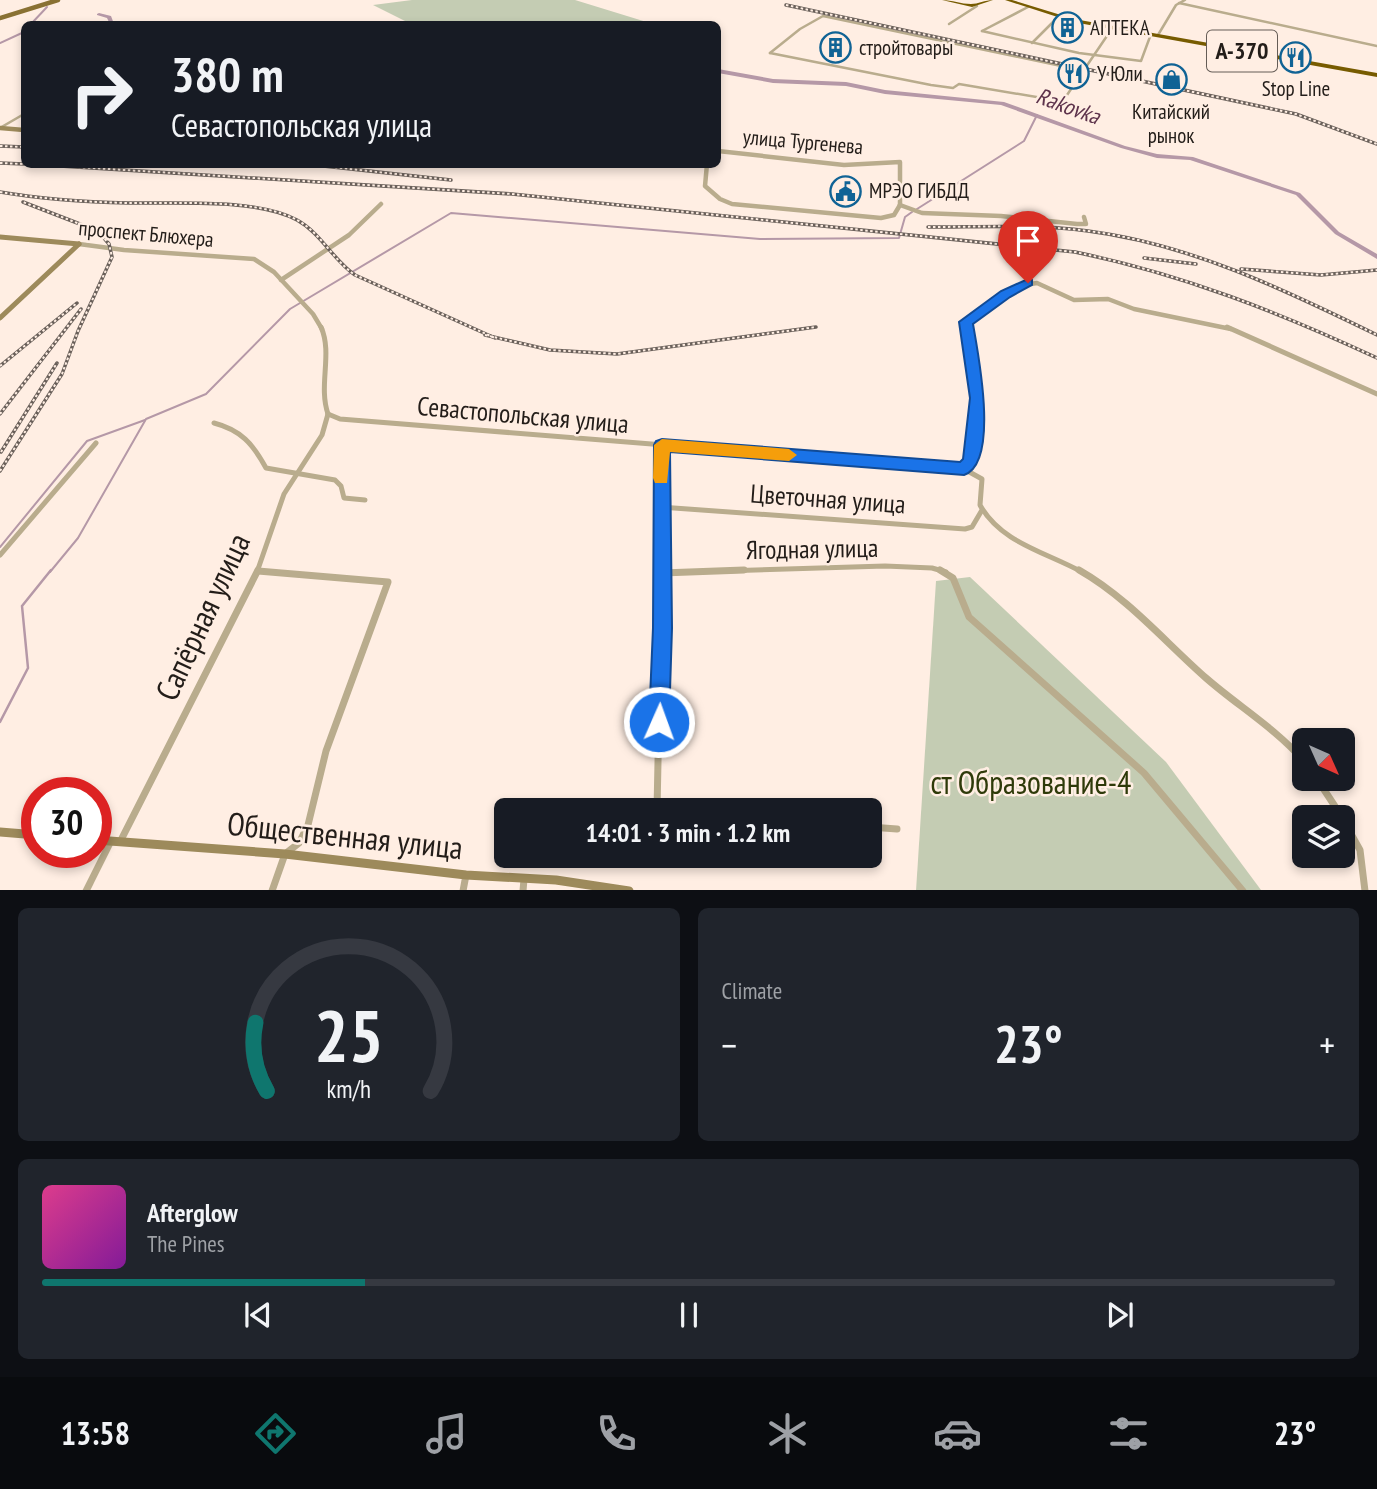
<!DOCTYPE html>
<html lang="en">
<head>
<meta charset="utf-8">
<style>
  :root { --surface:#171b24; --page:#20242c; --text:#f1f3f6; --muted:#9ea1a6; --line:#363941; --accent:#0f766e }
  body { margin:0; font-family:"PT Sans Narrow",sans-serif; background:var(--page); color:var(--text); height:100vh; display:flex; flex-direction:column; font-size:26px; white-space:nowrap }
  * { box-sizing:border-box; margin:0 }
  p { font-size:23px; color:var(--muted) }
  .icon { flex:none; width:38px; height:38px; fill:none; stroke:currentColor; stroke-width:2; stroke-linecap:round; stroke-linejoin:round }
  .map { position:relative; height:890px; overflow:hidden }
  .panel { display:flex; flex-direction:column; gap:18px; padding:18px; background:#0d0f14; flex:1 }
  .panel>* { flex:none }
  .guide { position:absolute; left:21px; top:21px; width:700px; height:147px; border-radius:10px; box-shadow:0 4px 10px #0003; background:#171b24; color:var(--text); overflow:hidden }
  .needle { width:46px; rotate:135deg }
  .tools { position:absolute; left:1292px; top:728px; display:grid; gap:14px }
  .tools a { display:grid; place-items:center; width:63px; height:63px; border-radius:10px; background:var(--surface); box-shadow:0 4px 10px #0003; font-size:35px }
  .speed { position:absolute; left:21px; top:777px; display:flex; gap:14px; font-size:35px; font-weight:700; text-align:center }
  .speed>* { display:grid; place-content:center; width:91px; height:91px; border-radius:50%; background:var(--surface); box-shadow:0 4px 10px #0003; line-height:1 }
  .speed .limit { border:10px solid #d22; background:#fff; color:#111 }
  .pin { position:absolute; display:grid; place-items:center; width:60px; height:60px; color:#fff; margin:-72px -30px; border-radius:50% 50% 50% 0; rotate:-45deg; box-shadow:0 0 7px #0007 }
  .pin .icon { rotate:45deg }
  .me { position:absolute; width:77px; margin:-38px; rotate:2deg; stroke-linejoin:round; filter:drop-shadow(0 0 5px #0008) }
  .turn { display:flex; align-items:center; gap:24px; height:147px; padding:0 35px; font-size:32px }
  .turn .icon { width:91px; height:91px; stroke-width:2.5 }
  .turn b { display:block; font-size:49px; line-height:60px }
  .big { font-size:52px; font-weight:800; line-height:1.1 }
  .panel .widget { flex:1; display:flex; flex-direction:column; justify-content:center; gap:10px; min-width:0; padding:0 24px; border-radius:10px; background:var(--page) }
  .panel .dial { align-items:center; gap:0 }
  .dial svg { height:182px; overflow:visible; fill:none; stroke:var(--line); stroke-width:7; stroke-linecap:round; text-anchor:middle }
  .dial text { fill:var(--text); stroke:none }
  .song { display:flex; align-items:center; gap:21px }
  .cover { width:84px; height:84px; border-radius:10px; background:linear-gradient(135deg,hsl(330 70% 55%),hsl(290 70% 35%)) }
  .played { height:7px; border-radius:4px; background:linear-gradient(90deg,var(--accent) 25%,var(--line) 25%) }
  .keys { display:flex; justify-content:space-around; direction:ltr }
  .heat { display:flex; justify-content:space-between; align-items:center; font-size:38px; direction:ltr }
  .panel .tiles { flex:1; display:grid; gap:18px; grid-template-columns:1fr 1fr }
  .widget:last-child { grid-column:span 2 }
  .trip { position:absolute; left:494px; top:798px; width:388px; height:70px; border-radius:10px; background:var(--surface); box-shadow:0 4px 10px #0003; font-weight:800; line-height:70px; text-align:center }
  .tab-bar { display:flex; height:112px; justify-content:space-around; align-items:center; background:#090b0e; color:var(--muted) }
  .tab-bar .icon { width:49px; height:49px }
  .tab-bar .selected { color:var(--accent) }
  .tab-bar b { font-size:32px; color:var(--text) }
  .map>svg:first-child { display:block }
</style>
</head>
<body>
<div class="map">
<svg width="1377" height="891" viewBox="0 0 1377 891">
  <rect width="100%" height="100%" fill="#ffeee3"/>
  <g fill="#c4ccb3">
    <path d="M 412,0 L 575,0 L 653,24 L 411,24 L 373,5 Z"/>
    <path d="M 970,577 L 1166,762 L 1261,890 L 916,891 L 936,581 Z"/>
  </g>
  <g fill="none" stroke-linecap="round" stroke-linejoin="round">
    <g stroke="#b598a7" stroke-width="2">
      <path d="M 31,24 L 47,7"/>
      <path d="M 0,43 L 24,32"/>
      <path d="M 917,209 L 1024,141 L 1037,115"/>
      <path d="M 0,547 L 87,441 L 145,420"/>
      <path d="M 50,572 L 78,538 L 146,419 L 206,394 L 290,309 L 451,213 L 760,239 L 899,238 L 905,217 L 912,212"/>
    </g>
    <path stroke="#b598a7" stroke-width="2.5" d="M 0,722 L 28,668 L 22,606 L 51,570"/>
    <g fill="#b598a7" fill-rule="evenodd">
      <path d="M 99,13 L 111,16 L 114,24 L 110,24 L 107,18 L 97,15 L 97,14 Z"/>
      <path d="M 718,69 L 773,79 L 846,82 L 885,90 L 1004,102 L 1125,146 L 1157,154 L 1193,157 L 1300,193 L 1339,232 L 1377,254 L 1377,259 L 1335,234 L 1296,195 L 1190,160 L 1157,158 L 1121,148 L 1001,105 L 885,94 L 846,86 L 773,83 L 718,73 Z"/>
    </g>
    <g stroke="#b9ac8d" stroke-width="2.5">
      <path d="M 1179,3 L 1377,46"/>
      <path d="M 949,24 L 977,6"/>
      <path d="M 982,31 L 1079,53 L 1141,61 L 1151,34"/>
      <path d="M 982,31 L 1028,7"/>
      <path d="M 1158,35 L 1176,5 L 1185,0"/>
      <path d="M 1032,43 L 1058,17"/>
      <path d="M 770,53 L 931,85 L 953,88 L 959,84 L 1060,101 L 1065,98 L 1113,27"/>
      <path d="M 770,53 L 800,29 L 823,16 L 1085,71"/>
      <path d="M 0,128 L 24,114"/>
    </g>
    <g stroke="#b9ac8d" stroke-width="4.5">
      <path d="M 718,151 L 844,165 L 900,162 L 900,205"/>
      <path d="M 707,164 L 705,186 L 720,199 L 732,204 L 881,218 L 894,215 L 900,205"/>
      <path d="M 900,205 L 922,213 L 1001,216 L 1077,224 L 1086,224 L 1084,217"/>
      <path d="M 79,244 L 124,250 L 254,259 L 274,272 L 313,314 L 322,329"/>
      <path d="M 281,280 L 349,235 L 381,204"/>
      <path d="M 967,329 L 966,322 L 1018,286 L 1037,283 L 1074,300 L 1108,299 L 1134,309 L 1231,329"/>
    </g>
    <g stroke="#b9ac8d" stroke-width="5">
      <path d="M 321,327 C 333,354 318,385 328,414"/>
      <path d="M 1227,327 L 1377,394"/>
      <path d="M 328,414 L 340,419 L 964,469 L 971,462 L 978,390 L 967,327"/>
      <path d="M 214,423 C 241,430 253,444 266,468 L 335,480 L 341,486 L 344,498 L 365,500"/>
      <path d="M 662,445 L 662,572"/>
      <path d="M 964,469 L 982,479 L 980,505 C 1001,543 1046,552 1082,572"/>
      <path d="M 660,507 L 965,529 L 972,527 L 982,510"/>
      <path d="M 0,555 L 96,443"/>
      <path d="M 258,571 L 272,572"/>
      <path d="M 257,572 L 284,494 L 322,435 L 328,414"/>
      <path d="M 689,572 L 885,566 L 932,568 L 946,572"/>
    </g>
    <g stroke="#b9ac8d" stroke-width="7">
      <path d="M 940,570 L 953,578 L 969,617 L 1144,773 L 1243,891"/>
      <path d="M 1079,570 C 1128,598 1164,641 1206,678 C 1238,706 1275,728 1304,761"/>
      <path d="M 258,571 L 388,582 L 326,751 L 308,825 L 299,843 L 285,854 L 272,891"/>
      <path d="M 662,573 L 744,570"/>
      <path d="M 1317,779 L 1342,817"/>
      <path d="M 657,810 L 662,570"/>
      <path d="M 1342,818 L 1360,850 L 1365,891"/>
      <path d="M 870,827 L 897,829"/>
      <path d="M 120,842 L 258,570"/>
      <path d="M 86,891 L 111,841"/>
      <path d="M 463,891 L 466,875"/>
      <path d="M 523,891 L 524,879"/>
    </g>
    <path stroke="#9d8a5b" stroke-width="4.5" d="M 0,128 L 24,130"/>
    <g stroke="#9d8a5b" stroke-width="5">
      <path d="M 0,237 L 79,244"/>
      <path d="M 0,318 L 79,244"/>
    </g>
    <g stroke="#9d8a5b" stroke-width="9">
      <path d="M 0,832 L 37,835"/>
      <path d="M 96,840 L 285,854 L 466,875 L 556,880 L 629,891"/>
    </g>
    <path stroke="#897133" stroke-width="4.5" d="M 0,18 L 58,0"/>
    <g fill="#775b00" fill-rule="evenodd">
      <path d="M 942,0 C 952,0 961,4 971,4 C 978,4 985,0 993,0 L 972,7 Z"/>
      <path d="M 1005,0 L 1012,0 L 1074,19 L 1377,73 L 1377,77 L 1073,22 Z"/>
    </g>
    <defs>
      <g id="rail">
        <path d="M 786,5 L 1296,114 L 1377,144"/>
        <path d="M 0,146 L 24,147"/>
        <path d="M 0,163 L 24,164"/>
        <path d="M 28,164 L 512,194 L 1075,252 C 1181,274 1279,312 1377,358"/>
        <path d="M 305,164 L 451,180"/>
        <path d="M 389,166 L 421,164"/>
        <path d="M 0,192 C 42,199 85,202 128,203 C 174,204 257,198 297,220 C 321,233 333,260 355,275 L 495,338"/>
        <path d="M 928,227 C 981,227 1035,224 1088,231 C 1190,244 1285,290 1377,335"/>
        <path d="M 1144,258 L 1196,264"/>
        <path d="M 1241,269 L 1321,275 L 1377,270"/>
        <path d="M 485,335 L 550,350 L 617,354 L 816,327"/>
        <path d="M 0,366 L 77,303"/>
        <path d="M 0,414 L 81,309"/>
        <path d="M 1,452 L 57,363"/>
        <path d="M 0,471 L 62,374 L 78,331 L 112,257 L 109,244 L 98,231 L 23,202"/>
      </g>
    </defs>
    <use href="#rail" stroke="#6a605a" stroke-width="3.5"/>
    <use href="#rail" stroke="#ffeee3" stroke-width="2" stroke-dasharray="2.5" stroke-linecap="butt"/>
  </g>
  <path fill="#1a73e8" stroke="#114b97" stroke-width="2" d="M 1028,279 L 1032,280 L 1032,285 L 1010,297 L 973,324 C 978,353 1000,463 964,475 L 670,452 L 672,628 L 669,722 L 666,729 L 659,732 L 652,729 L 649,722 L 653,628 L 654,445 L 656,441 L 662,439 L 960,462 L 963,459 L 970,398 L 959,322 L 1001,291 Z"/>
  <path fill="#f59e0b" d="M 662,439 L 789,449 L 797,455 L 789,461 L 670,452 L 667,483 L 655,483 L 653,478 L 654,445 Z"/>
  <defs>
    <symbol id="building-ring" viewBox="-11 -11 22 22"><circle r="9.5" fill="#ffeee3" stroke="#106395" stroke-width="1.5"/><path d="M-4-6H4V6H1V3H-1V6H-4ZM-2.5-4.3h1.7v1.8h-1.7ZM.8-4.3h1.7v1.8H.8ZM-2.5-1h1.7V.8h-1.7ZM.8-1h1.7V.8H.8Z" fill="#106395"/></symbol>
    <symbol id="restaurant-ring" viewBox="-11 -11 22 22"><circle r="9.5" fill="#ffeee3" stroke="#106395" stroke-width="1.5"/><path d="M-5-6h1v4h1v-4h1v4h1v-4h1v5L-1.5 .5V6h-2V.5L-5-1ZM5-6V6H3V1.5H1.5Q1.5-4 5-6Z" fill="#106395"/></symbol>
    <symbol id="shop-ring" viewBox="-11 -11 22 22"><circle r="9.5" fill="#ffeee3" stroke="#106395" stroke-width="1.5"/><path d="M-5-2.5h2.3a2.7 3.5 0 0 1 5.4 0H5L5.5 6h-11ZM-1.5-2.5h3a1.5 2.3 0 0 0-3 0Z" fill="#106395"/></symbol>
    <symbol id="civic-ring" viewBox="-11 -11 22 22"><circle r="9.5" fill="#ffeee3" stroke="#106395" stroke-width="1.5"/><path d="M-.6-6.5H3V-4.5H.6V-3L4-1V1h2V6H-6V1h2V-1L-.6-3ZM-1.2 2.5V6h2.4V2.5Z" fill="#106395"/></symbol>
  </defs>
  <g fill-rule="evenodd">
    <use href="#building-ring" x="1050" y="10" width="35" height="35"/>
    <use href="#building-ring" x="818" y="30" width="35" height="35"/>
    <use href="#restaurant-ring" x="1278" y="40" width="35" height="35"/>
    <use href="#restaurant-ring" x="1056" y="56" width="35" height="35"/>
    <use href="#shop-ring" x="1154" y="62" width="35" height="35"/>
    <use href="#civic-ring" x="828" y="174" width="35" height="35"/>
  </g>
  <g text-anchor="middle" stroke-width="5" stroke-linejoin="round" paint-order="stroke">
    <g font-size="21" fill="#231d19" stroke="#ffeee3" text-anchor="start">
      <text x="1090" y="35">АПТЕКА</text>
      <text x="859" y="55">стройтовары</text>
      <text x="1097" y="81">У Юли</text>
      <text x="1296" y="96" text-anchor="middle">Stop Line</text>
      <text x="1171" y="119" text-anchor="middle">Китайский<tspan x="1171" dy="24">рынок</tspan></text>
      <text x="869" y="198">МРЭО ГИБДД</text>
    </g>
    <g font-size="21" fill="#231d19" stroke="#ffeee3">
      <text transform="translate(803 142) rotate(5)" y="7">улица Тургенева</text>
      <text transform="translate(146 234) rotate(5)" y="7">проспект Блюхера</text>
    </g>
    <g font-size="23" font-style="italic" fill="#5d324b" stroke="#ffeee3">
      <text transform="translate(1068 106) rotate(20)" y="8">Rakovka</text>
    </g>
    <rect fill="#ffeee3" stroke="#655c56" stroke-width="2" x="1207" y="30.5" width="70" height="41" rx="5"/>
    <g font-size="24" font-weight="bold" fill="#231d19">
      <text x="1242" y="59">А-370</text>
    </g>
    <g font-size="26" fill="#231d19" stroke="#ffeee3">
      <text transform="translate(523 415) rotate(5)" y="9">Севастопольская улица</text>
      <text transform="translate(828 499) rotate(4)" y="9">Цветочная улица</text>
      <text transform="translate(812 549) rotate(-1)" y="9">Ягодная улица</text>
    </g>
    <g font-size="32" fill="#231d19" stroke="#ffeee3">
      <text transform="translate(203 617) rotate(-65)" y="11">Сапёрная улица</text>
      <text transform="translate(345 836) rotate(6)" y="11">Общественная улица</text>
    </g>
    <g font-size="32" fill="#2e3a09" stroke="#ffeee3">
      <text x="1031" y="794">ст Образование-4</text>
    </g>
  </g>
</svg>
<div class="tools">
<a><svg class="needle" viewBox="-14 -14 28 28"><path d="M0-13l5 13h-10z" fill="#e53935"/><path d="M0 13l5-13h-10z" fill="#9ea1a6"/></svg></a>
<a><svg class="icon" aria-label="layers" viewBox="0 0 24 24"><path d="M12 4l9 5-9 5-9-5zM3 14l9 5 9-5"/></svg></a>
</div>
<div class="speed"><div class="limit">30</div></div>
<div class="pin" style="left:1028px;top:283px;background:#d93025"><svg class="icon" aria-label="arrive" viewBox="0 0 24 24"><path d="M6 21V4h12l-3 4 3 4H6"/></svg></div>
<svg class="me" style="left:659px;top:722px" viewBox="-20 -20 40 40"><circle r="17" fill="#1a73e8" stroke="#fff" stroke-width="3"/><path d="M0-11L8 9 0 5-8 9z" fill="#fff"/></svg>
<div class="trip">14:01 · 3 min · 1.2 km</div>
<div class="guide">
<div class="turn"><svg class="icon" aria-label="right" viewBox="0 0 24 24"><path d="M7 20v-9h11M14 6l5 5-5 5"/></svg><div><b>380 m</b>Севастопольская улица</div></div>
</div>
</div>
<section class="panel">
<div class="tiles">
<div class="widget dial"><svg viewBox="0 0 100 80">
<path d="M14 69A42 42 0 1 1 86 69"/>
<path d="M14 69A42 42 0 0 1 9 39" stroke="#0f766e"/>
<text x="50" y="56" font-size="32" font-weight="700">25</text>
<text x="50" y="72" font-size="11">km/h</text>
</svg></div>
<div class="widget"><p>Climate</p>
<div class="heat"><a>−</a><b class="big">23°</b><a>+</a></div>
</div>
<div class="widget">
<div class="song"><i class="cover"></i><div><b>Afterglow</b><p>The Pines</p></div></div>
<div class="played"></div>
<div class="keys"><svg class="icon" aria-label="previous" viewBox="0 0 24 24"><path d="M18 5L8 12l10 7zM5 5v14"/></svg><svg class="icon" aria-label="pause" viewBox="0 0 24 24"><path d="M8 5v14M16 5v14"/></svg><svg class="icon" aria-label="next" viewBox="0 0 24 24"><path d="M6 5l10 7-10 7zM19 5v14"/></svg></div>
</div>
</div>
</section>
<nav class="tab-bar">
<b>13:58</b>
<svg class="icon selected" aria-label="directions" viewBox="0 0 24 24"><path d="M12 3l9 9-9 9-9-9zM9 14v-3h6M13 9l2 2-2 2"/></svg>
<svg class="icon" aria-label="music" viewBox="0 0 24 24"><path d="M9 18V5l10-2v13"/><circle cx="6" cy="18" r="3"/><circle cx="16" cy="16" r="3"/></svg>
<svg class="icon" aria-label="phone" viewBox="0 0 24 24"><path d="M5 4h4l2 5-3 2q2 4 5 5l2-3 5 2v4C11 20 4 13 5 4z"/></svg>
<svg class="icon" aria-label="climate" viewBox="0 0 24 24"><path d="M12 3v18M4 7l16 10M4 17L20 7"/></svg>
<svg class="icon" aria-label="car" viewBox="0 0 24 24"><path d="M5 17H2v-5l4-1 3-4h7l3 4 3 1v5h-3M9 17h6M6 11h13"/><circle cx="7" cy="17" r="2"/><circle cx="17" cy="17" r="2"/></svg>
<svg class="icon" aria-label="filters" viewBox="0 0 24 24"><path d="M4 7h16M4 17h16"/><circle cx="9" cy="7" r="2"/><circle cx="15" cy="17" r="2"/></svg>
<b>23°</b>
</nav>
</body>
</html>
